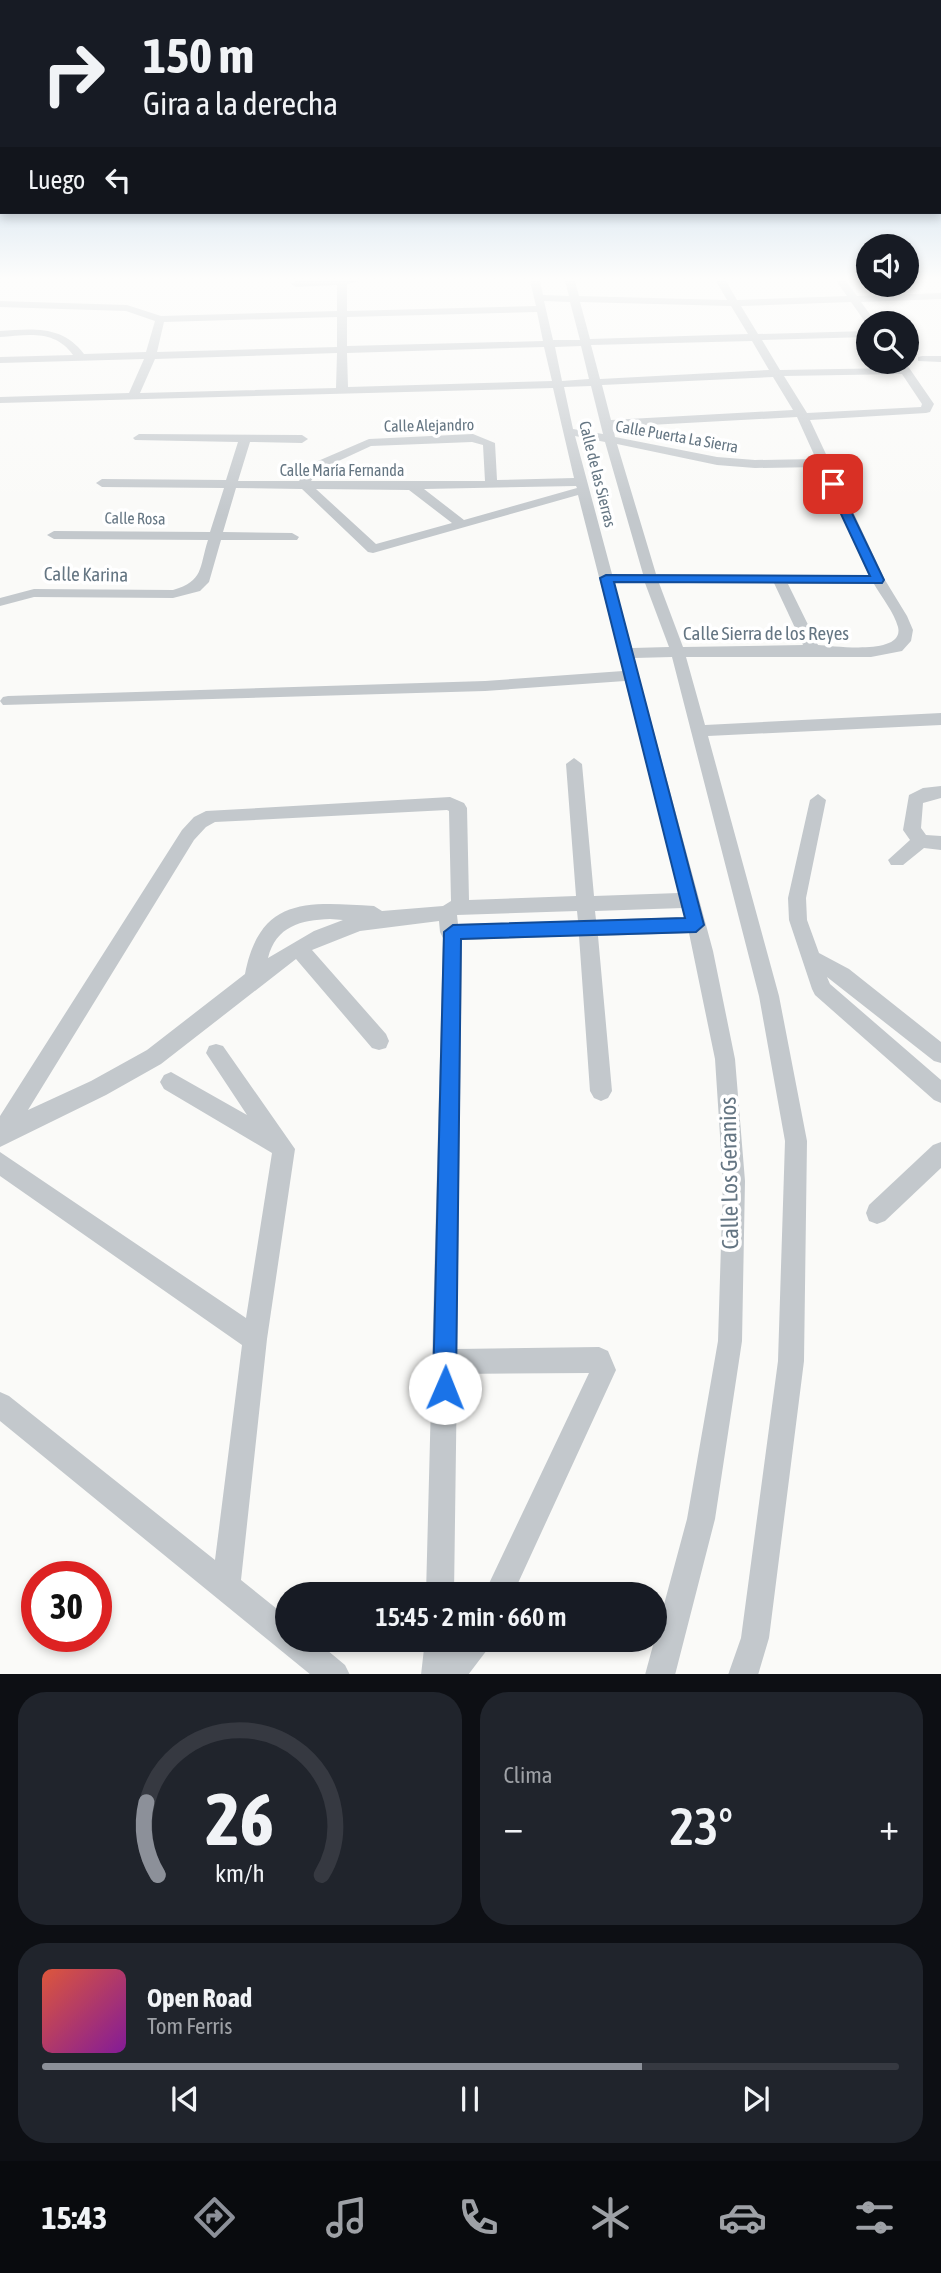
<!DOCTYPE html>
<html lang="es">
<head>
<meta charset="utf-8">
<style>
  :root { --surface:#171b24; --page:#20242c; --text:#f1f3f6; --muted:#9ea1a6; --line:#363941; --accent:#8c9099 }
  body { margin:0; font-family:"Asap Condensed",sans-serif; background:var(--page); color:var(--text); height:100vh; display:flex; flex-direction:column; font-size:26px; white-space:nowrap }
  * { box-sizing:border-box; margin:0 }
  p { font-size:23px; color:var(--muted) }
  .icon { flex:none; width:38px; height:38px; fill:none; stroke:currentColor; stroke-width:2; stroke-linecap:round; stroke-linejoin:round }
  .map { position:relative; height:1674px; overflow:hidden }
  .side { display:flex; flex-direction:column; gap:18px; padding:18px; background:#0d0f14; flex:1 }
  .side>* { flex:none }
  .banner { position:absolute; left:0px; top:0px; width:942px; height:214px; box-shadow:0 4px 10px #0003; background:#171b24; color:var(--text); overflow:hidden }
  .tools { position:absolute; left:856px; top:234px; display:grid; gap:14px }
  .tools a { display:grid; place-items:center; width:63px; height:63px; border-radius:50%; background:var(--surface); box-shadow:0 4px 10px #0003; font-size:35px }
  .speed { position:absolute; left:21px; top:1561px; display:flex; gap:14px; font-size:35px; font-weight:700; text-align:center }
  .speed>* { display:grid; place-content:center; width:91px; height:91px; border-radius:50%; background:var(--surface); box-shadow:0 4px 10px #0003; line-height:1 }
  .speed .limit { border:10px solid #d22; background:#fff; color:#111 }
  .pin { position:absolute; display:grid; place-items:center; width:60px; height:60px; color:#fff; margin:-30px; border-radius:14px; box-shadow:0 4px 10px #0006 }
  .me { position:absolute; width:77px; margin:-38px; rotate:1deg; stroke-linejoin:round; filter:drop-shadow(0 0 5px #0008) }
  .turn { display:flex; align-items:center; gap:24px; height:147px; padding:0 28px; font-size:32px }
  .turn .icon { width:91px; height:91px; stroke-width:2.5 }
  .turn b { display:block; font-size:49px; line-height:60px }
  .then { display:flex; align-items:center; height:66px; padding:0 28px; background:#0003; gap:14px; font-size:26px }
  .big { font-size:52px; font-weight:600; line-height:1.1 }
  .side .widget { flex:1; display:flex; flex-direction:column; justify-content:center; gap:10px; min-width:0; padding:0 24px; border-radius:28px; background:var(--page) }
  .side .dial { align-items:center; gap:0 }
  .dial svg { height:182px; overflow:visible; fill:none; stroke:var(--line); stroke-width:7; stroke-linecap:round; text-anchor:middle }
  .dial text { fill:var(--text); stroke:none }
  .song { display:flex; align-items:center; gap:21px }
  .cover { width:84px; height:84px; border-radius:10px; background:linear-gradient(135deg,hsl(10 70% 55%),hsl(290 70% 35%)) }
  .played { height:7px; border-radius:4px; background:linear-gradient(90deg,var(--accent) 70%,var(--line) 70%) }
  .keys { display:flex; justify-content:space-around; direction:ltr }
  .heat { display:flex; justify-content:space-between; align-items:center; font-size:38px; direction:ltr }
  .side .tiles { flex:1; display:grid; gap:18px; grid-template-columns:1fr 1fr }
  .widget:last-child { grid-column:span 2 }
  .trip { position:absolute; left:275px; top:1582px; width:392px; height:70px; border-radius:35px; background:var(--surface); box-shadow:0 4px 10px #0003; font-weight:600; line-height:70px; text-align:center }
  .tab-bar { display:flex; height:112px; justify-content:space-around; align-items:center; background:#090b0e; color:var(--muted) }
  .tab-bar .icon { width:49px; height:49px }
  .tab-bar .on { color:var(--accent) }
  .tab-bar b { font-size:32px; color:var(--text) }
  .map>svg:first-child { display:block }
</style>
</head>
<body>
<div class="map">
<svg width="941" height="1675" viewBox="0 0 941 1675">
  <rect width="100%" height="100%" fill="#fafaf8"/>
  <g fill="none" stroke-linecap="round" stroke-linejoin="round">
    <g fill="#c3c8cc" fill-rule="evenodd">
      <path d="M 295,281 L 360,281 L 347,284 L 347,311 L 536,306 L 530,281 L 540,281 L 543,295 L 569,296 L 565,281 L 575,281 L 579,296 L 727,300 L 716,281 L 726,281 L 737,300 L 847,296 L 836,281 L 846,281 L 857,296 L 941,293 L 941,299 L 861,302 L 877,324 L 868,326 L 851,302 L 741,306 L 758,334 L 868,331 L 868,337 L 762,340 L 780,370 L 898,368 L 894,362 L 905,362 L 934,404 L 930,412 L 926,413 L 810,420 L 885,580 L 907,616 L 913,630 L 911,641 L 902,651 L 871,657 L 686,657 L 705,725 L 941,713 L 941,725 L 708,736 L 779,996 L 807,1141 L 804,1361 L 769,1638 L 758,1675 L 728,1675 L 741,1638 L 778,1361 L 785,1141 L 759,996 L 672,657 L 634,658 L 713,951 L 735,1059 L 745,1181 L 742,1341 L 715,1519 L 675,1675 L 645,1675 L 687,1519 L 718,1341 L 723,1181 L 715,1059 L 689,933 L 598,936 L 612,1091 L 608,1098 L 601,1101 L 594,1098 L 590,1091 L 579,936 L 462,940 L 457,1349 L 599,1347 L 608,1351 L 616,1370 L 513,1594 L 484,1594 L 589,1373 L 457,1374 L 454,1594 L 426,1594 L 443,938 L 440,932 L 439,921 L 360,931 L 312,950 L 386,1034 L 389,1041 L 386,1048 L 379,1050 L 372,1048 L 296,959 L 161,1064 L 106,1095 L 0,1147 L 0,1116 L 182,830 L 194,817 L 206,811 L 450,797 L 464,803 L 467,808 L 469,900 L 576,896 L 566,764 L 574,758 L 582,764 L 594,896 L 679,893 L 625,681 L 485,691 L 3,705 L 0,701 L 3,697 L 8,696 L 485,681 L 623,671 L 578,495 L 373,553 L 368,552 L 302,489 L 236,488 L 223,532 L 292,533 L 299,537 L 297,540 L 221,540 L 209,582 L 200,591 L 173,598 L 34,597 L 0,606 L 0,598 L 34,589 L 173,590 C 204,581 199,568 208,540 L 54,539 L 47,535 L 54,531 L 210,532 L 224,488 L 102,487 L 96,483 L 102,479 L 226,480 L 238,442 L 135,440 L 133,438 L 139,434 L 302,435 L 308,439 L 302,443 L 250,442 L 238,481 L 299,481 L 311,464 L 369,439 L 473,434 L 495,443 L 497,480 L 574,478 L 553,388 L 0,403 L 0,397 L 129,393 L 144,359 L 0,363 L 0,357 L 73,355 C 55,329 27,335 0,337 L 0,331 C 33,329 62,325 84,354 L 146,352 L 155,321 L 126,311 L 0,307 L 0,301 L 127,305 L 161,316 L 337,311 L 337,285 L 296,287 L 291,284 ZM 544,301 L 570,302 L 580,340 L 553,340 ZM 580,302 L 731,306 L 748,334 L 590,339 ZM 537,312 L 543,341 L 347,346 L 347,317 ZM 337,317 L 337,347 L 157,352 L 164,322 ZM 752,341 L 769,370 L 600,379 L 591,345 ZM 581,346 L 589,379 L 562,381 L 555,347 ZM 544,347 L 552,381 L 348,387 L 347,353 ZM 337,353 L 336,388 L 140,393 L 155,359 ZM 902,374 L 922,404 L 921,407 L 807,413 L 784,376 ZM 773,377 L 793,410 L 611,420 L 602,385 ZM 591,386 L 603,434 L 573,429 L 564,387 ZM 797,417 L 816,459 L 755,460 L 717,457 L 615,437 L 613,427 ZM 575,436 L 605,442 L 643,574 L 612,574 ZM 472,442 L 483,445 L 485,481 L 311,481 L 319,470 L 371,446 ZM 617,444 L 717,465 L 755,468 L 820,467 L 869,576 L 656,574 ZM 576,486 L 577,488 L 464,520 L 424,489 ZM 316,489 L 409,490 L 452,523 L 376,544 ZM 614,582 L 645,583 L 669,647 L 632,648 ZM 659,583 L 774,583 L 803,645 L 683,647 ZM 788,584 L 874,584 C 882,598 894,612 898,627 C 905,656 835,646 818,645 ZM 447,810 L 449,811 L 451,901 L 443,906 L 382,911 L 374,906 C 308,902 260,896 245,974 L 147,1050 L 91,1081 L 28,1110 L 194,840 L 206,827 L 215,822 ZM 683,908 L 685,917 L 596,920 L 595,911 ZM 577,911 L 578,921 L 458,924 L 457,915 ZM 330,919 L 343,920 L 314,931 L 268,958 C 276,926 301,920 330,919 Z"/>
      <path d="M 922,356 L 941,356 L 941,362 L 918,361 L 918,357 Z"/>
      <path d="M 941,786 L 941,798 L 923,803 L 921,828 L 926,835 L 941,836 L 941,850 L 924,848 L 903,865 L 891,865 L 888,860 L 910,840 L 903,830 L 909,795 L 923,788 Z"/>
      <path d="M 818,794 L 826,800 L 806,898 L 807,920 L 819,953 L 849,969 L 941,1042 L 941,1063 L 934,1061 L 827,977 L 830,984 L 941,1080 L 941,1103 L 934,1100 L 815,995 L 812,989 L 789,920 L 788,898 L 810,800 Z"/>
      <path d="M 216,1044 L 223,1046 L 295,1149 L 267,1339 L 241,1580 L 287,1617 L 287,1640 L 315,1640 L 345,1665 L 350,1675 L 311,1675 L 0,1421 L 0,1392 L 9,1396 L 215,1560 L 242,1345 L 0,1176 L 0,1152 L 246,1318 L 272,1153 L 164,1089 L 160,1082 L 164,1075 L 171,1072 L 247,1115 L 206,1053 L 209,1046 Z"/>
      <path d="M 941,1142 L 941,1168 L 885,1221 L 877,1224 L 869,1221 L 866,1213 L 869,1205 L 933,1145 Z"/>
      <path d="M 425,1640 L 453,1640 L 453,1647 L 459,1640 L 492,1640 L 487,1650 L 468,1675 L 421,1675 Z"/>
    </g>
  </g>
  <linearGradient id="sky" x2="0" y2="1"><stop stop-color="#96bcdc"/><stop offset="0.54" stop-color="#fdfdfc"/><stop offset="1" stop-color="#fdfdfc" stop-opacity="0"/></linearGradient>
  <rect width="941" height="516" fill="url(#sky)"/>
  <path fill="#1a73e8" stroke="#114b97" stroke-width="2" d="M 833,480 L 838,484 L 884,580 L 882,583 L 614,582 L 704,925 L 696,932 L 461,939 L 456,1388 L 453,1396 L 445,1399 L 437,1396 L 433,1388 L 444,932 L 453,925 L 685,918 L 600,578 L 606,575 L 870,576 L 827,484 Z"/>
  <g text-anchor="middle" stroke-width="7" stroke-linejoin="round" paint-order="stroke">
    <g font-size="16" fill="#657683" stroke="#fff">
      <text transform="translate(429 425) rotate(-1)" y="6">Calle Alejandro</text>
      <text transform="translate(677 436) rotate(10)" y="6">Calle Puerta La Sierra</text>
      <text x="342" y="476">Calle María Fernanda</text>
      <text transform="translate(598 474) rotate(76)" y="6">Calle de las Sierras</text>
      <text transform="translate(135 518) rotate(1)" y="6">Calle Rosa</text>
    </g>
    <g font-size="19" fill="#657683" stroke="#fff">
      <text transform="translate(86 574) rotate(1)" y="7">Calle Karina</text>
      <text x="766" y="640">Calle Sierra de los Reyes</text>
    </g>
    <g font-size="23" fill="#657683" stroke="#fff">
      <text transform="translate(729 1173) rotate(-91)" y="8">Calle Los Geranios</text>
    </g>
  </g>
</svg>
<div class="tools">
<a><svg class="icon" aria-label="sound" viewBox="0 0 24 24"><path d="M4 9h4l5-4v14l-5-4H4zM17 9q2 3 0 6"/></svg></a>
<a><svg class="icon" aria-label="search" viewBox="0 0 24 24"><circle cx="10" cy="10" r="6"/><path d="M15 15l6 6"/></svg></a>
</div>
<div class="speed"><div class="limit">30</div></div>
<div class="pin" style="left:833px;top:484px;background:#d93025"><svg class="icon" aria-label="arrive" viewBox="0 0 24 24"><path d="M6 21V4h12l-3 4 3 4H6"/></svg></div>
<svg class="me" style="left:445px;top:1388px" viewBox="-20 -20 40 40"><circle r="19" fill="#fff"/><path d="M0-13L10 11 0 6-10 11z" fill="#1a73e8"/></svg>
<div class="trip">15:45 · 2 min · 660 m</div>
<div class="banner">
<div class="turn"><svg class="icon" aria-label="right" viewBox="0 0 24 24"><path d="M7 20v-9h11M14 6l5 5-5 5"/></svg><div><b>150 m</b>Gira a la derecha</div></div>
<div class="then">Luego<svg class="icon" aria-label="left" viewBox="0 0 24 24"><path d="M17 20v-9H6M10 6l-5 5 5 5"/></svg></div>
</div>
</div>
<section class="side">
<div class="tiles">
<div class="widget dial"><svg viewBox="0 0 100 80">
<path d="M14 69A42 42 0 1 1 86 69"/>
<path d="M14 69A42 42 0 0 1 9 37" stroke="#8c9099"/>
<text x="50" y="56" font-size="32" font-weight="700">26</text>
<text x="50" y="72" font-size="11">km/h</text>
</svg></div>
<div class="widget"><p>Clima</p>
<div class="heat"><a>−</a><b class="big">23°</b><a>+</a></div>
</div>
<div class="widget">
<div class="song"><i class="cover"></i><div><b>Open Road</b><p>Tom Ferris</p></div></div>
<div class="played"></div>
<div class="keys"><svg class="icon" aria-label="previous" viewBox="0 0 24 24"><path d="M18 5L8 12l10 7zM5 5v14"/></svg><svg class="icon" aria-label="pause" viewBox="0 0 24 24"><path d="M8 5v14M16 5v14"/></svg><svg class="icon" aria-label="next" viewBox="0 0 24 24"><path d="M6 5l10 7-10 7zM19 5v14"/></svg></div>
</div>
</div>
</section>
<nav class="tab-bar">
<b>15:43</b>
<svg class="icon on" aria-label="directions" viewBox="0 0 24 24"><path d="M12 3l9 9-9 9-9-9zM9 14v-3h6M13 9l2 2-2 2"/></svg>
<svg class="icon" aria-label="music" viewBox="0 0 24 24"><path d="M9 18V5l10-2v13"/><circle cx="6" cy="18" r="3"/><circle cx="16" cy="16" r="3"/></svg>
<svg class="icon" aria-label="phone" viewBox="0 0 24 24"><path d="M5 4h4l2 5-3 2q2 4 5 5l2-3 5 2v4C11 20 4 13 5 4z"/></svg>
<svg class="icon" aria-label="climate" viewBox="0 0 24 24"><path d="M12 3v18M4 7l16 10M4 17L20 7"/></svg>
<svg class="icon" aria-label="car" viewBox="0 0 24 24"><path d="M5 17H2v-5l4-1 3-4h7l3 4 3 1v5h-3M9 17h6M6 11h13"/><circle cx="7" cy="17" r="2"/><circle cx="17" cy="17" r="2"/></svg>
<svg class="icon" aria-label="filters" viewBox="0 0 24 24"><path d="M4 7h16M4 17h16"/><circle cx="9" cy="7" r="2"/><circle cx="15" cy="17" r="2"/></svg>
</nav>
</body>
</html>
